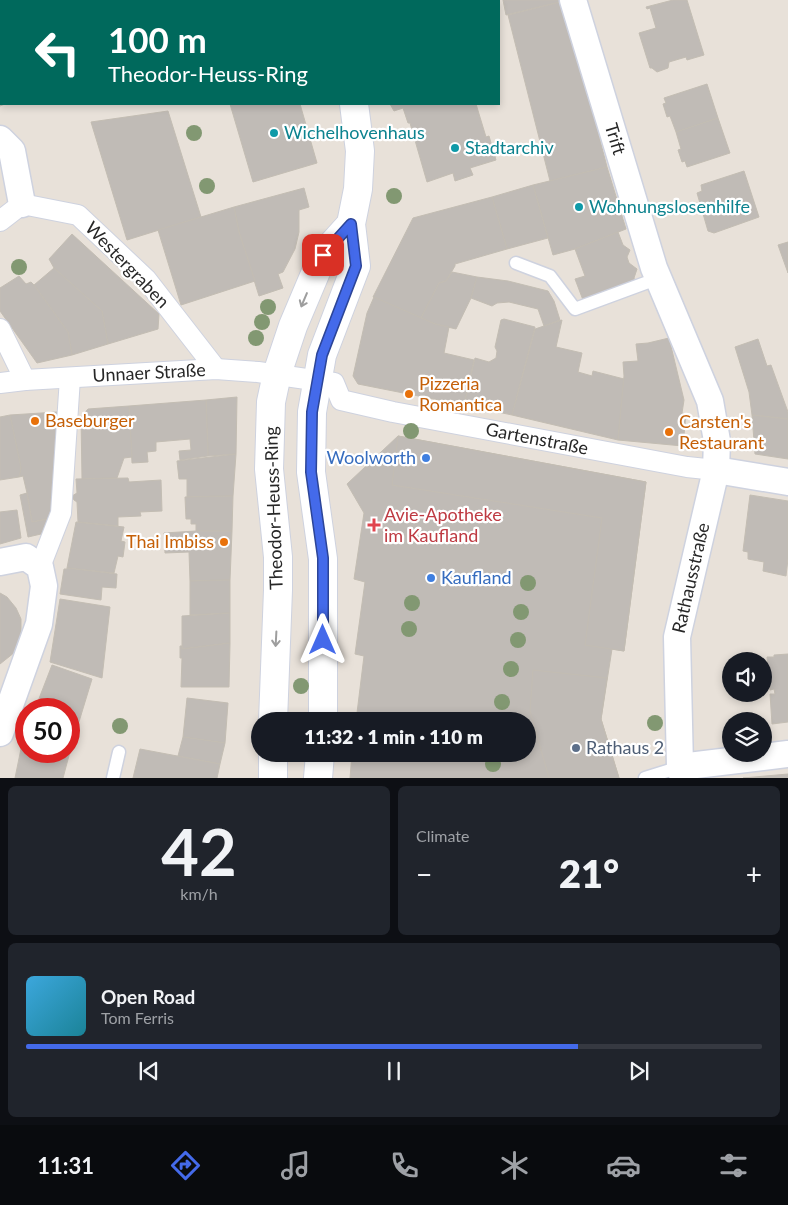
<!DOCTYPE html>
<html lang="en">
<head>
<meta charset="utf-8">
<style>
  :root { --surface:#171b24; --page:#20242c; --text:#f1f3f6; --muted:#9ea1a6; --line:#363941; --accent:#446aea }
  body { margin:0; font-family:Lato,sans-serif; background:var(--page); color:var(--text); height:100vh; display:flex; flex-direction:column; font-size:19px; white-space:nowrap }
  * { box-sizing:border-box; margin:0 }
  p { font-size:16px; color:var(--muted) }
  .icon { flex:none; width:28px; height:28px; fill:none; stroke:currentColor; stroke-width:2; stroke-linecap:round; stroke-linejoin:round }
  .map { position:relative; height:778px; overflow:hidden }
  .details { display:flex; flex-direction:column; gap:8px; padding:8px; background:#0d0f14; flex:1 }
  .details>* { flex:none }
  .hud { position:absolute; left:0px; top:0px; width:500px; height:105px; box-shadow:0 2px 8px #0003; background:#00695c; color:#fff; overflow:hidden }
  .fabs { position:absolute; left:722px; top:652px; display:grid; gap:10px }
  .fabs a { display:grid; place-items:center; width:50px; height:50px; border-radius:50%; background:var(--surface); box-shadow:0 2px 8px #0003; font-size:25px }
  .speed { position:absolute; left:15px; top:698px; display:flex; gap:10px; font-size:25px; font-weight:700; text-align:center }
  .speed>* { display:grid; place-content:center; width:65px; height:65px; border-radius:50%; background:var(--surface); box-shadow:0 2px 8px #0003; line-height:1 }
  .speed .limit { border:8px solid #d22; background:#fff; color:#111 }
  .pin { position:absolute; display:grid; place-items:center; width:42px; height:42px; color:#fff; margin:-21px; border-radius:10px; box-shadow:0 2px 8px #0006 }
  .me { position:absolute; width:55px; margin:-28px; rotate:0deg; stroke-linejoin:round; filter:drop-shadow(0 0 4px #0008) }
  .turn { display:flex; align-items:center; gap:18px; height:105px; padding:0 25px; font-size:22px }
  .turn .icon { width:65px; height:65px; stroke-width:2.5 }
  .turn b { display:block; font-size:35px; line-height:42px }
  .big { font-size:38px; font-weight:800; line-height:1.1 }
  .details .tile { flex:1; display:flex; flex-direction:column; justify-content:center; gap:8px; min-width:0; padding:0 18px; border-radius:8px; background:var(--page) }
  .details .dial { align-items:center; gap:0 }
  .dial b { font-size:65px; line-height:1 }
  .song { display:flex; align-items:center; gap:15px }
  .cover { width:60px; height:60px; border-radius:8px; background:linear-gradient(135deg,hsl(200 70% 55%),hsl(190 70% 35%)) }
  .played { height:5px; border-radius:2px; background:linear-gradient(90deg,var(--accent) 75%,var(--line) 75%) }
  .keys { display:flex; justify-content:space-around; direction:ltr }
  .heat { display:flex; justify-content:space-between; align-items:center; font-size:28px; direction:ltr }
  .details .tiles { flex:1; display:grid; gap:8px; grid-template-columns:1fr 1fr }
  .tile:last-child { grid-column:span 2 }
  .trip { position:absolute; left:251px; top:712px; width:285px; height:50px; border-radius:25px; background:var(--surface); box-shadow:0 2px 8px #0003; font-weight:800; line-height:50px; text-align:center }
  .tab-bar { display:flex; height:80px; justify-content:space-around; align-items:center; background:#090b0e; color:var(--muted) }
  .tab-bar .icon { width:35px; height:35px }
  .tab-bar .selected { color:var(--accent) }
  .tab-bar b { font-size:22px; color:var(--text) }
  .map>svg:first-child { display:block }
</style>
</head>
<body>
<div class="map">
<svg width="788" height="778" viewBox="0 0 788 778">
  <rect width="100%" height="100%" fill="#e8e1d9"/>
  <g fill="#c0bbb6" stroke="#c3bdb3">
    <path d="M 0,0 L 181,0 L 182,1 L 1,1 L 1,104 L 5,104 L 0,106 Z"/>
    <path d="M 199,0 L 271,0 L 271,1 L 200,1 Z"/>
    <path d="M 397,0 L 445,0 L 446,1 L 397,1 Z"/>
    <path d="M 503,0 L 564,0 L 564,1 L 506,15 Z"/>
    <path d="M 673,0 L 687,0 L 704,55 L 687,60 L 686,57 L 669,62 L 668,68 L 657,72 L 652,68 L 650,68 L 639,33 L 656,28 L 650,8 L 647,9 L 646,7 Z"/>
    <path d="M 564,1 L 607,167 L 550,181 L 508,15 Z"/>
    <path d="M 707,84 L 718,118 L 676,132 L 670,116 L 667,117 L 663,104 L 666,103 L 664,98 Z"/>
    <path d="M 230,104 L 300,104 L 317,163 L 253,182 Z"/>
    <path d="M 390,104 L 476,104 L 486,137 L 489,136 L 496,160 L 470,168 L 473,175 L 455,181 L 453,173 L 427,182 L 410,123 L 408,123 L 403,108 L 394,111 Z"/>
    <path d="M 168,111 L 201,217 L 127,240 L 91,122 Z"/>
    <path d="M 718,118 L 730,153 L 687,167 L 685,161 L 682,162 L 678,150 L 681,149 L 676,132 Z"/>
    <path d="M 607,167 L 626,229 L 575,249 L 553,255 L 533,185 Z"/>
    <path d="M 744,171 L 759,217 L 714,233 L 708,231 L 697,193 L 702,191 L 701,185 Z"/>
    <path d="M 533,185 L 548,238 L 507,249 L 492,197 Z"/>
    <path d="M 304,188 L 309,207 L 299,210 L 299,232 L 295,249 L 283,272 L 278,274 L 283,288 L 259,296 L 239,232 L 234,207 Z"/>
    <path d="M 492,197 L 507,249 L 455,264 L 455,266 L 446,281 L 439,283 L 421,318 L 373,297 L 413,218 Z"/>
    <path d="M 234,207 L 239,232 L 255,281 L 181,305 L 158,230 Z"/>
    <path d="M 618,232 L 623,245 L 630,250 L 627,257 L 629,263 L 637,269 L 634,278 L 635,282 L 583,300 L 575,279 L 585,276 L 575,249 Z"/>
    <path d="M 72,234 L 159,314 L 158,329 L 108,344 L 102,311 L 54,268 L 49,259 Z"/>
    <path d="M 788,242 L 788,273 L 778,245 Z"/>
    <path d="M 54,268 L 102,311 L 108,344 L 72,355 L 68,332 L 34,285 Z"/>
    <path d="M 452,272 L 477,277 L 471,298 L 456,329 L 435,324 L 421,318 L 439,283 L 446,281 Z"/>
    <path d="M 19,276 L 26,284 L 31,282 L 34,285 L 68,332 L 72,355 L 37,363 L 0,311 L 0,288 Z"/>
    <path d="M 477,277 L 508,281 L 548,291 L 554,301 L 560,320 L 544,326 L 538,309 L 509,302 L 497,303 L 492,306 L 471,298 Z"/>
    <path d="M 374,297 L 435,324 L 449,327 L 444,353 L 474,360 L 464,405 L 358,384 L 353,376 L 367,313 Z"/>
    <path d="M 504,319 L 535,327 L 512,415 L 464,405 L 475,358 L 489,362 L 496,358 L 497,351 L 495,347 L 501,320 Z"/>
    <path d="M 562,320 L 556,347 L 582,353 L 578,372 L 592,376 L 593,371 L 624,379 L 618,440 L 512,415 L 535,329 Z"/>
    <path d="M 669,338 L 684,400 L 682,413 L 686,414 L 683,446 L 618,440 L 624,376 L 623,362 L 638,361 L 636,344 L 648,343 Z"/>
    <path d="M 758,339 L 767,366 L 771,365 L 788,412 L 788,419 L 752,415 L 749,392 L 735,347 Z"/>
    <path d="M 237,397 L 236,454 L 208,456 L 206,400 Z"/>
    <path d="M 206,400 L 208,456 L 180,460 L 179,451 L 191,450 L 190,439 L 156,442 L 156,451 L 147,452 L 148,462 L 132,463 L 129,406 Z"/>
    <path d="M 129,406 L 132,457 L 124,458 L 117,478 L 82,479 L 81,417 L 88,409 Z"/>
    <path d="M 57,412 L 57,490 L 51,518 L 32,522 L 27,493 L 23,476 L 19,477 L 21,468 L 10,415 Z"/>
    <path d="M 10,415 L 21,468 L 19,477 L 0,480 L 0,417 Z"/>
    <path d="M 752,415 L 788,419 L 788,459 L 755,454 Z"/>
    <path d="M 398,436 L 646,482 L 624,651 L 612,649 L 601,719 L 619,778 L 350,778 L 352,754 L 528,754 L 528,721 L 356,721 L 364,656 L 355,654 L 365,582 L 354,579 L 364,513 L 347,484 Z"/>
    <path d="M 398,436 L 646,482 L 624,651 L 585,645 L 602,518 L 392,485 Z"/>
    <path d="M 236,454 L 233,496 L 187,497 L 187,479 L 179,479 L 177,461 Z"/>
    <path d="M 128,478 L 129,482 L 161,480 L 162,511 L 140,512 L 141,516 L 118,517 L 118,526 L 78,522 L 77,502 L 74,500 L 72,496 L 77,493 L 76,479 Z"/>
    <path d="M 27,493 L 32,522 L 48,519 L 41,534 L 28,537 L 20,495 Z"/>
    <path d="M 750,495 L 788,501 L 788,559 L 786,576 L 763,571 L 764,562 L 748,559 L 748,552 L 743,551 Z"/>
    <path d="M 233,496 L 232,531 L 196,531 L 196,524 L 191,524 L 191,519 L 186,519 L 185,497 Z"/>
    <path d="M 17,510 L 21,538 L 0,544 L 0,512 Z"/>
    <path d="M 76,522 L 124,527 L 121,541 L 125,542 L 123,557 L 118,556 L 114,573 L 67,568 Z"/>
    <path d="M 196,531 L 232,531 L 230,580 L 190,581 L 189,552 L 165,553 L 164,533 Z"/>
    <path d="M 67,568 L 117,574 L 116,588 L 102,587 L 101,600 L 60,594 L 64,569 L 67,569 Z"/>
    <path d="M 230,580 L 230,613 L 190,615 L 190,581 Z"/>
    <path d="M 0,593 L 7,597 L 16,608 L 21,619 L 21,638 L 15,652 L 0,664 Z"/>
    <path d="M 60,599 L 110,607 L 102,678 L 50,662 Z"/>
    <path d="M 230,613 L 230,643 L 182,649 L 182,616 Z"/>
    <path d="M 230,643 L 229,687 L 181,687 L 182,658 L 180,658 L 180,646 L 182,646 L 182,649 Z"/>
    <path d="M 788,654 L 788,722 L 772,724 L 770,694 L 775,694 L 774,689 L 770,690 L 767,657 L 774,657 L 774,655 Z"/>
    <path d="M 52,665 L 92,679 L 71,748 L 69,747 L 69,709 L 35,709 Z"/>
    <path d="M 533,670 L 607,678 L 601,719 L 619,778 L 549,778 L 530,711 Z"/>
    <path d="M 187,698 L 228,703 L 225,743 L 183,737 Z"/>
    <path d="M 183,737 L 225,743 L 220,764 L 178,756 Z"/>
    <path d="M 23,739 L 26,739 L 26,751 L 69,751 L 69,747 L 71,748 L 63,778 L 15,778 Z"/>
    <path d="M 140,749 L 220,764 L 217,778 L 133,778 Z"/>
    <path d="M 788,774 L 788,778 L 743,778 Z"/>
  </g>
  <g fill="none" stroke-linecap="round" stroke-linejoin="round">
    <defs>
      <g id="service">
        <path d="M 516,263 L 550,276 L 575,309 L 659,278"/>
        <path d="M 113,778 L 119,752"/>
        <path d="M 645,778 L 680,767"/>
      </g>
      <g id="pedestrian">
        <path d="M 0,221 L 22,204 L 78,215 L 146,279 L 216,369"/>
        <path d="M 0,329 L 25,380"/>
        <path d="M 0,383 L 25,380 L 216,369 L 258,372 L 334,383 L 341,400 L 393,412 L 687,467 L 716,470"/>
        <path d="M 40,567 L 61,513 L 70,378"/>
      </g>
      <g id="minor">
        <path d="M 573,0 L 654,268 L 710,401 L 717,441 L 716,470 L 677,637 L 680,767 L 683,778"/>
        <path d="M 0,139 L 12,151 L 22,204"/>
        <path d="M 716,470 L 788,482"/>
        <path d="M 0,562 L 26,557 L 40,567 L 44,586 L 39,624 L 0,733"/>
        <path d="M 680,767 L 788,754"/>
      </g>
      <g id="secondary">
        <path d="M 329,0 L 330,1"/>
        <path d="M 273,721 L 278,590 L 278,557 L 269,469 L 271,402 L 277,374 L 293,326 L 323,255 L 351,224"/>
        <path d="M 323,721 L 323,559 L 311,472 L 312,412 L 322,355 L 356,266 L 351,224 L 358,189 L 360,151 L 354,104"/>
        <path d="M 273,778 L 273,754"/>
        <path d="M 318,778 L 320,754"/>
      </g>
    </defs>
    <use href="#service" stroke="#ced2df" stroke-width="15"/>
    <use href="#pedestrian" stroke="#ced2df" stroke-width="22"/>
    <use href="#minor" stroke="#ced2df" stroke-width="29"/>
    <use href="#secondary" stroke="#ced2df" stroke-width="30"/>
    <use href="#service" stroke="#fff" stroke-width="12"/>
    <use href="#pedestrian" stroke="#fff" stroke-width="20"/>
    <use href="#minor" stroke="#fff" stroke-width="26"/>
    <use href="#secondary" stroke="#fff" stroke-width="28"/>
  </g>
  <g fill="#829872">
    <circle cx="194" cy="133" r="8"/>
    <circle cx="207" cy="186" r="8"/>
    <circle cx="394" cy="196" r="8"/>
    <circle cx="19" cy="267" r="8"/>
    <circle cx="268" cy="307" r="8"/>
    <circle cx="262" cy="322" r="8"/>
    <circle cx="256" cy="338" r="8"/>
    <circle cx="411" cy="431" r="8"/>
    <circle cx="528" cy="583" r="8"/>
    <circle cx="412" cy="603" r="8"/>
    <circle cx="521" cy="612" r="8"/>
    <circle cx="409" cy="629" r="8"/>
    <circle cx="518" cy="640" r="8"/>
    <circle cx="511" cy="669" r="8"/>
    <circle cx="301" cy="686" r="8"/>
    <circle cx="502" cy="702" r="8"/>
    <circle cx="655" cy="723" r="8"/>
    <circle cx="120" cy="726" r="8"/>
    <circle cx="493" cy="764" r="8"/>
  </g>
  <defs><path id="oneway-shaft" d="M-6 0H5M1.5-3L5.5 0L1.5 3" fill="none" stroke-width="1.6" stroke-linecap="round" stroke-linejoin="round" transform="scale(1.25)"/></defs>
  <g stroke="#9e9e9e">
    <use href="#oneway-shaft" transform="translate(304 300) rotate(113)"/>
    <use href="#oneway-shaft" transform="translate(276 639) rotate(93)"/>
  </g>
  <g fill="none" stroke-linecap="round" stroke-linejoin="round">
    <defs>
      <path id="route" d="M 323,255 L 351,224 L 356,266 L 322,355 L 312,412 L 311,472 L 323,558 L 323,640"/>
    </defs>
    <use href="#route" stroke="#2c4598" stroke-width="12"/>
    <use href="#route" stroke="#446aea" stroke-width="9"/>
  </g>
  <g fill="#0f9aa8" stroke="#fff" stroke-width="2">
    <circle cx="274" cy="133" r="5"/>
    <circle cx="455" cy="148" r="5"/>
    <circle cx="579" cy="207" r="5"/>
  </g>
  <g fill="#e8710a" stroke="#fff" stroke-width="2">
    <circle cx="409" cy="394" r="5"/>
    <circle cx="35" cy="421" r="5"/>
    <circle cx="669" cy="432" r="5"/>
    <circle cx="224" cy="542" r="5"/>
  </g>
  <g fill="#3f7fe0" stroke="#fff" stroke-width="2">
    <circle cx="426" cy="458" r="5"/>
    <circle cx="431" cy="578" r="5"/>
  </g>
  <path fill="#e0444e" stroke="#fff" stroke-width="2" d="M371.5 517.5h5v5h5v5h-5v5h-5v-5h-5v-5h5z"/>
  <circle fill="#5c6f8a" stroke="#fff" stroke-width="2" cx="576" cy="748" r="5"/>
  <g text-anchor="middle" stroke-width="4.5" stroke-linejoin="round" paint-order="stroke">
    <g font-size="18" fill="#0d838f" stroke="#fff" text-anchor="start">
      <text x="284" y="139">Wichelhovenhaus</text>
      <text x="465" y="154">Stadtarchiv</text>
      <text x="589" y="213">Wohnungslosenhilfe</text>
    </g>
    <g font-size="18" fill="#272727" stroke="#fff">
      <text transform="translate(615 139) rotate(73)" y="6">Trift</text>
      <text transform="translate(127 265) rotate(46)" y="6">Westergraben</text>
      <text transform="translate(149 373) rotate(-3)" y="6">Unnaer Straße</text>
      <text transform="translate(537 439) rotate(11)" y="6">Gartenstraße</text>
      <text transform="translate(274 508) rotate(-92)" y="6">Theodor-Heuss-Ring</text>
      <text transform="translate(691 578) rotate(-77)" y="6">Rathausstraße</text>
    </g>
    <g font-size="18" fill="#c56008" stroke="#fff" text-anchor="start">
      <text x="419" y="390">Pizzeria<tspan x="419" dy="21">Romantica</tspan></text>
      <text x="45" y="427">Baseburger</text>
      <text x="679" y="428">Carsten's<tspan x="679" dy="21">Restaurant</tspan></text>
      <text x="214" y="548" text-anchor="end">Thai Imbiss</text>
    </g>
    <g font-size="18" fill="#366cbe" stroke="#fff" text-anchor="end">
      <text x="416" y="464">Woolworth</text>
      <text x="441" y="584" text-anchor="start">Kaufland</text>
    </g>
    <g font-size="18" fill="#be3a42" stroke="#fff" text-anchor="start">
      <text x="384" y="521">Avie-Apotheke<tspan x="384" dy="21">im Kaufland</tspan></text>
    </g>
    <g font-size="18" fill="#4e5e75" stroke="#fff" text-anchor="start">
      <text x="586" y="754">Rathaus 2</text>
    </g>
  </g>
</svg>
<div class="fabs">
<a><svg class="icon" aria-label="sound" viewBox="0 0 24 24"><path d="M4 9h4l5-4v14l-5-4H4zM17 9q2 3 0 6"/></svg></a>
<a><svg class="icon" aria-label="layers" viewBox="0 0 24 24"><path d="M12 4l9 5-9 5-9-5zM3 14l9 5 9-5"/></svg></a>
</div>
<div class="speed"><div class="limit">50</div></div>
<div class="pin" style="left:323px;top:255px;background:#d93025"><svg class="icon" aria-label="arrive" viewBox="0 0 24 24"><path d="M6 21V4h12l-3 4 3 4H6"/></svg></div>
<svg class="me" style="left:323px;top:640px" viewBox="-20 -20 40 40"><path d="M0-17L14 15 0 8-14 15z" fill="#446aea" stroke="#fff" stroke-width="4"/></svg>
<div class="trip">11:32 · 1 min · 110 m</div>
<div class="hud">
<div class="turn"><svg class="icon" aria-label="left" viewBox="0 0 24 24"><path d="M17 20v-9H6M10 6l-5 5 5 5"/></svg><div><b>100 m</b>Theodor-Heuss-Ring</div></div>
</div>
</div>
<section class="details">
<div class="tiles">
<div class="tile dial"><b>42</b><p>km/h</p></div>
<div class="tile"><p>Climate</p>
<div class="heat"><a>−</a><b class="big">21°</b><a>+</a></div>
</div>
<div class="tile">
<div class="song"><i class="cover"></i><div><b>Open Road</b><p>Tom Ferris</p></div></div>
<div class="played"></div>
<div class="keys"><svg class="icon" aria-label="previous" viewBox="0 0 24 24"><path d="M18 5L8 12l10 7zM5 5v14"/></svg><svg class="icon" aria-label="pause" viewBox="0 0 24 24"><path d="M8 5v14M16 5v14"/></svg><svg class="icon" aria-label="next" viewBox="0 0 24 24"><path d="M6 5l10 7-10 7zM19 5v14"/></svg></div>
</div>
</div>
</section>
<nav class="tab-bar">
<b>11:31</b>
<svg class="icon selected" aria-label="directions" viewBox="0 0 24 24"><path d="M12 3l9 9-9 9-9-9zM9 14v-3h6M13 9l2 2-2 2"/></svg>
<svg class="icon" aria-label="music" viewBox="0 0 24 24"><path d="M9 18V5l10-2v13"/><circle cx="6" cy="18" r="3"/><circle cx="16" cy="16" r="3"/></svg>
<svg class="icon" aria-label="phone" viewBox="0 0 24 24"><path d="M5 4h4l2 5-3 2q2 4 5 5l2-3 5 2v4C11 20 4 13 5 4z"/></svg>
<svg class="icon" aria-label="climate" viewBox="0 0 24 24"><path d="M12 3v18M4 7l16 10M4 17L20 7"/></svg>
<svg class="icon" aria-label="car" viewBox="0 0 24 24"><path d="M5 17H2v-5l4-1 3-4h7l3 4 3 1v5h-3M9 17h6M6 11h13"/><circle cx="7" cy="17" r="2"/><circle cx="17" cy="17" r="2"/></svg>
<svg class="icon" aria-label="filters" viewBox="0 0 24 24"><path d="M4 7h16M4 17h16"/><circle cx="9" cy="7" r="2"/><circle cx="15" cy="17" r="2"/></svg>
</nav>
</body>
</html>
